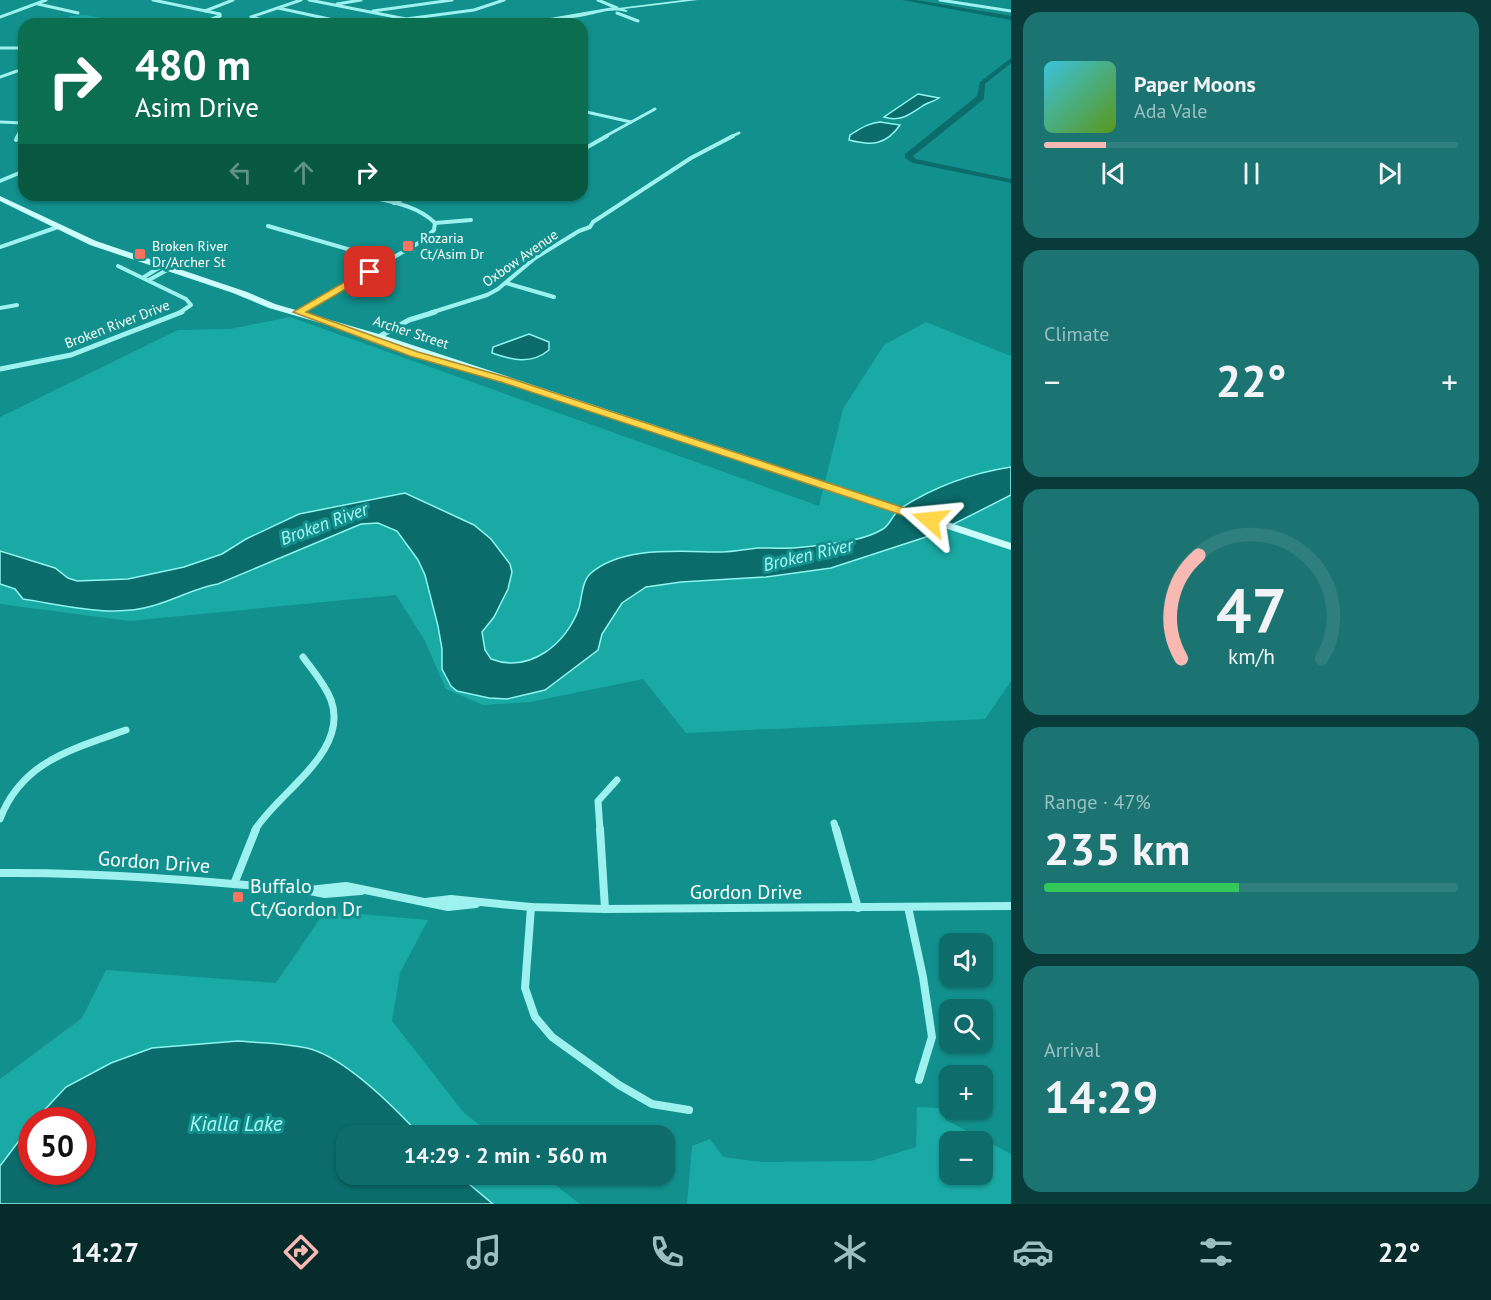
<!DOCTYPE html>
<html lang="en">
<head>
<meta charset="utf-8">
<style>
  :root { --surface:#0e6c6a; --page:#1c7472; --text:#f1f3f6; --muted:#9bc0c1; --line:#2e7f7e; --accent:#f7b9b2 }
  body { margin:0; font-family:"PT Sans",sans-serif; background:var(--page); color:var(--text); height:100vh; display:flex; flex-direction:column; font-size:22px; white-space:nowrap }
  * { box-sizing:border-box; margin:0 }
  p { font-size:20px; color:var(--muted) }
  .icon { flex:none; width:33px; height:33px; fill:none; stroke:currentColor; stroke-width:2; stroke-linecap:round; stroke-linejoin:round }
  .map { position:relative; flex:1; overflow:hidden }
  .panel { display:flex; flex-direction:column; gap:12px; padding:12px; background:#083b3a; width:480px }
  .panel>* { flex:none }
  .guide { position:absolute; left:18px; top:18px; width:570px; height:183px; border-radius:18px; box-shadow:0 2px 4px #0004; background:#0b6e4f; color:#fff; overflow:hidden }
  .controls { position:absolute; left:939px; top:933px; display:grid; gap:12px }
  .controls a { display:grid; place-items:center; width:54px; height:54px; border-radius:12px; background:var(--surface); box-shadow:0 2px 4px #0004; font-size:30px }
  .speed { position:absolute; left:18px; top:1107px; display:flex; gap:12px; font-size:30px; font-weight:700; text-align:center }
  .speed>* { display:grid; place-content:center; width:78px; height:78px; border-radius:50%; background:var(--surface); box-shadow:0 2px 4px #0004; line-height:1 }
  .speed .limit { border:9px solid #d22; background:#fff; color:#111 }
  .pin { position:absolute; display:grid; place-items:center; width:51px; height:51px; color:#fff; margin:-26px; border-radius:12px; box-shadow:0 3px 9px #0006 }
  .me { position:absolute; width:66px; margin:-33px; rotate:288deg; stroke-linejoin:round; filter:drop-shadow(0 0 4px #0008) }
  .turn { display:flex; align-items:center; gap:21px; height:126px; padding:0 18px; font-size:27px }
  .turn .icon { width:78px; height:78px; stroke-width:2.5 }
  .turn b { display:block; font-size:42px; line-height:51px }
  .lanes { display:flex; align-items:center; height:57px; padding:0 18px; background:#0003; justify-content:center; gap:30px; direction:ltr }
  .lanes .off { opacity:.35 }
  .big { font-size:45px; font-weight:700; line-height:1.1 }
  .panel .tile { flex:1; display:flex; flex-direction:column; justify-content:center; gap:9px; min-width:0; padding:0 21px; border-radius:18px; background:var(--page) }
  .panel .dial { align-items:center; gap:0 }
  .dial svg { height:156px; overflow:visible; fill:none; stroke:var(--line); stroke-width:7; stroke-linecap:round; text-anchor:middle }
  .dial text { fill:var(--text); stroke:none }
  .song { display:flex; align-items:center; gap:18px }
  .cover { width:72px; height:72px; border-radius:9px; background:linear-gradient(135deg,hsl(190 70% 55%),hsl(90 70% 35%)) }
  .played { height:6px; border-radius:3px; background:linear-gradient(90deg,var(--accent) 15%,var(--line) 15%) }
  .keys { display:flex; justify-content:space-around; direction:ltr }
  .heat { display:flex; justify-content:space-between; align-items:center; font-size:33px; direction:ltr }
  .charge { height:9px; border-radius:4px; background:linear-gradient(90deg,#34c759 47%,var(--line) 0) }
  .trip { position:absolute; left:336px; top:1125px; width:339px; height:60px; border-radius:18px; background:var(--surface); box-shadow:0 2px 4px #0004; font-weight:700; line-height:60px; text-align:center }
  .dock { display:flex; height:96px; justify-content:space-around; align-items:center; background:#062b2a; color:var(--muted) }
  .dock .icon { width:42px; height:42px }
  .dock .current { color:var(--accent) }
  .dock b { font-size:27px; color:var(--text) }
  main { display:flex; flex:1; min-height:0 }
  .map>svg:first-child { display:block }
</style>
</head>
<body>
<main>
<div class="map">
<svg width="1011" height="1204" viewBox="0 0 1011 1204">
  <rect width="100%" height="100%" fill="#12908d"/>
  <g fill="#1aaaa5" fill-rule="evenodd">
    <path d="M 86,15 L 116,21 L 111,24 L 62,24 L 70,16 Z"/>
    <path d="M 290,317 L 819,506 L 843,409 L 884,345 L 926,322 L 1011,356 L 1011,681 L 985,719 L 686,733 L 643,679 L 530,702 L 483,705 L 446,689 L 425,641 L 396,595 L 129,621 L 0,604 L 0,417 L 178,330 L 230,329 Z"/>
    <path d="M 325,911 L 428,920 L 400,973 L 392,1021 L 464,1113 L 493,1135 L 346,1136 L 346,1174 L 542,1175 L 580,1204 L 0,1204 L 0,1079 L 82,1018 L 106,970 L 276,983 ZM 32,1120 L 82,1120 L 82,1172 L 32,1172 Z"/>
    <path d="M 917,1107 L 940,1108 L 946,1120 L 1011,1154 L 1011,1204 L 687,1204 L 692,1146 L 710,1139 L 723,1157 L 762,1162 L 871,1161 L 916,1147 ZM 950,1142 L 982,1142 L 982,1174 L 950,1174 Z"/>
  </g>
  <g fill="#0b6c6b" stroke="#8ff5f0" stroke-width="1.5">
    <path d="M 918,94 L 939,98 C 933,102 926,103 921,107 C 909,115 900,122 884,117 Z"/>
    <path d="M 880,122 L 900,125 C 886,145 872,146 849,140 L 850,135 C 860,129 868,123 880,122 Z"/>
    <path d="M 529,334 L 549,342 L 549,350 C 531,365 512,360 492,353 L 493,347 Z"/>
    <path d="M 1011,467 L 1011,495 L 932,535 L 831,568 L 766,577 L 681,582 L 646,587 L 622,603 L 602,634 L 598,650 L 545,690 L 507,699 L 489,698 L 457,691 L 451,686 L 442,669 L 442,649 L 438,626 L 425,575 L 418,560 L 397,531 L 378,523 L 361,524 L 218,584 C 194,588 175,600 152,606 C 112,618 63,605 23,599 L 15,589 L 0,584 L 0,551 L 55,568 L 68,578 L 77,581 L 128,579 L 184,567 L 222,554 L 246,539 L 299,514 L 405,493 L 474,525 L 491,539 L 510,564 L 512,572 L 508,589 L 494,617 L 482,632 L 485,650 L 491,659 C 530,674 567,643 579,608 C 582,597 582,582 590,574 C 622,545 682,552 722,552 C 734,552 746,549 758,548 C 773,548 789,549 804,547 C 828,544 862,542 883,529 C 891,524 893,513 901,508 C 934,487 972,473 1011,467 Z"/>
    <path d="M 238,1041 C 260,1043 285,1043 307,1048 C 344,1057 394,1107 420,1135 L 346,1136 L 346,1174 L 458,1175 L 493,1204 L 0,1204 L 0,1166 L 31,1125 L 32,1172 L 82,1172 L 82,1120 L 35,1120 L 66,1087 L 111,1063 L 152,1048 Z"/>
  </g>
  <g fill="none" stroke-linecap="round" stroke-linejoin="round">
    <g fill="#0b6c6b" fill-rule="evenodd">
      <path d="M 902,0 L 916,0 L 1011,16 L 1011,20 Z"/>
      <path d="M 1011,58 L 1011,63 L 985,84 L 984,99 L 913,156 L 916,159 L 1011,179 L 1011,183 L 913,163 L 905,158 L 905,154 L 977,96 L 980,82 Z"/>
    </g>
    <g stroke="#9df2ef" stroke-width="3">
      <path d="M 153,0 L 220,14 L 220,16"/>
      <path d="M 309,0 L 406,19 L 474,10 L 504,0"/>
      <path d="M 598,0 L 617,8"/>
      <path d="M 940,0 L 1011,11"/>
      <path d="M 38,4 L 78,13"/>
      <path d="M 337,4 L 361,0"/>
      <path d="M 278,8 L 352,24"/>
      <path d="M 205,11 L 233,0"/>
      <path d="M 373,11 L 452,0"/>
      <path d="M 617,13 L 638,21"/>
      <path d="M 0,17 L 46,0"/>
      <path d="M 123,23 L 126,24"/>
      <path d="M 198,24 L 220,16"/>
      <path d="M 277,24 L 251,17 L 301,0"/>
      <path d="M 0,48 L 24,48"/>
      <path d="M 0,77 L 17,71"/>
      <path d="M 582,111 L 631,122"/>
      <path d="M 0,122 L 24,123 L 17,137"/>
      <path d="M 604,137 L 655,109"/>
      <path d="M 730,137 L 739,133"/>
    </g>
    <g stroke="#9df2ef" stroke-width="4">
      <path d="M 16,140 L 18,136"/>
      <path d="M 582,150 L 607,136"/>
      <path d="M 394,203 L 410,195"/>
      <path d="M 435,223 L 471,220"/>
      <path d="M 268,226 L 389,261"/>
      <path d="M 0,247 L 58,227"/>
      <path d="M 118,266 L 186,299 L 191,305 L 179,313"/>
      <path d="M 144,277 L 160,267"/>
      <path d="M 149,280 L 167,270"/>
      <path d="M 506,283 L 554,297"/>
      <path d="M 0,308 L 17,305"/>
      <path d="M 298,312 L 422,241 L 434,230 L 435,223 C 416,204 386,201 361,195"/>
      <path d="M 430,313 L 487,295 L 498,289 L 535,258 L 579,231 L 590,227 L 593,222 L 691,158 L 733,136"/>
    </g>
    <g stroke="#9df2ef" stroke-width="5">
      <path d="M 373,340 L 409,320 L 435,312"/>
      <path d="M 0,369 L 71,355 L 182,312"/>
    </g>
    <g stroke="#9df2ef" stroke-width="7">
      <path d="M 0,819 C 22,761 73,749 126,730"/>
      <path d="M 834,823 L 836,830"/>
      <path d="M 255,830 C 278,792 350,752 331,700 C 325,684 313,671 303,657"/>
      <path d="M 600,830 L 598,801 L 617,780"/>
    </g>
    <g stroke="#9df2ef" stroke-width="8">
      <path d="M 600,829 L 605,909"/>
      <path d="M 836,829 L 858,908"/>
      <path d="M 0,873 C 102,872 203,881 305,890 L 325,894 L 361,891"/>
      <path d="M 234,884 L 256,829"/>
      <path d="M 309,890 L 346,886 L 448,907 L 476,904"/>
      <path d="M 425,902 L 451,899 L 531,907 L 605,909 L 1011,906"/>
      <path d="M 531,907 L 525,988 L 535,1017 L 552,1037 L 619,1085 L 652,1104 L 689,1110"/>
      <path d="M 908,907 L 923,977 L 932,1037 L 919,1080"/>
    </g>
    <g fill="#9df2ef" fill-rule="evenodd">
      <path d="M 683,0 L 698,0 L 624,9 L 628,11 L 626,12 C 610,8 600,13 585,16 C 562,20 538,24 515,24 L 614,7 L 618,8 Z"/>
      <path d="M 24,169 L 24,173 L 0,183 L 0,179 Z"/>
    </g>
    <path fill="#ccfcfb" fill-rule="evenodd" d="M 0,196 L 96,241 L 247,292 L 275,304 L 382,335 L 1011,543 L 1011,550 L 376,339 L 269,308 L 233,293 L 90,245 L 0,201 Z"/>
  </g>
  <path fill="#ffd54a" stroke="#a68a30" stroke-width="1.5" d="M 367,269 L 375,272 L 306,312 L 418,352 L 509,378 L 935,518 L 937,520 L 935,523 L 926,523 L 501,382 L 410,356 L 293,312 Z"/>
  <g fill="#ff725e" stroke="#12908d" stroke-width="2">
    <rect x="402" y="240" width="12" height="12" rx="3"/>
    <rect x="134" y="248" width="12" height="12" rx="3"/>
    <rect x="232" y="891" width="12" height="12" rx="3"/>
  </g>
  <g text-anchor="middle" stroke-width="6" stroke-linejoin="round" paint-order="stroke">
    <g font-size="14" fill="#fff" stroke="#12908d" text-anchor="start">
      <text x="420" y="243">Rozaria<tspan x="420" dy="16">Ct/Asim Dr</tspan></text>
      <text x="152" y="251">Broken River<tspan x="152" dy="16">Dr/Archer St</tspan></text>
    </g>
    <g font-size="14" fill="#fff" stroke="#12908d">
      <text transform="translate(520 258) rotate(-35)" y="5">Oxbow Avenue</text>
      <text transform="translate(117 324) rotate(-21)" y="5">Broken River Drive</text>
      <text transform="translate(411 332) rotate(18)" y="5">Archer Street</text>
    </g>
    <g font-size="18" font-style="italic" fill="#a9f9f6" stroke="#12908d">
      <text transform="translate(324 524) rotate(-20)" y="6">Broken River</text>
      <text transform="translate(808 555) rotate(-13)" y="6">Broken River</text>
    </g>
    <g font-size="20" fill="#fff" stroke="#12908d">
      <text transform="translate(154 862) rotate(4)" y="7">Gordon Drive</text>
      <text x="746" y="899">Gordon Drive</text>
    </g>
    <g font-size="20" fill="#fff" stroke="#12908d" text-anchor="start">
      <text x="250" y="893">Buffalo<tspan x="250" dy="23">Ct/Gordon Dr</tspan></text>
    </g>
    <g font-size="21" font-style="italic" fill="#a9f9f6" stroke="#12908d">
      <text x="236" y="1131">Kialla Lake</text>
    </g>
  </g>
</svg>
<div class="controls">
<a><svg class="icon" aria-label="sound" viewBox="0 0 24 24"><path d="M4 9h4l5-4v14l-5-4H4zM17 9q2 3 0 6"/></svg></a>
<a><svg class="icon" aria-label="search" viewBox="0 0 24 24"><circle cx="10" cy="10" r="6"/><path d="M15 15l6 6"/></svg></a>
<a>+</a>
<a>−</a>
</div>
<div class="speed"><div class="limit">50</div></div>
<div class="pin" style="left:370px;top:272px;background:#d93025"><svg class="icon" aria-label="arrive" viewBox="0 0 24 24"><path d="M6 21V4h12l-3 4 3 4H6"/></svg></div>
<svg class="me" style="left:930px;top:520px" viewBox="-20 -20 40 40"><path d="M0-17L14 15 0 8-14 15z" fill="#ffd54a" stroke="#fff" stroke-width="4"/></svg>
<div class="trip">14:29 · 2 min · 560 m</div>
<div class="guide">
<div class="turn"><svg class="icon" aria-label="right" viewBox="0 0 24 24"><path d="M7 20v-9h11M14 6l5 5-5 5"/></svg><div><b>480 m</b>Asim Drive</div></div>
<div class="lanes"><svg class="icon off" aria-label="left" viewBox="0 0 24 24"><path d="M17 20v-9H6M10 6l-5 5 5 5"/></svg><svg class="icon off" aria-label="ahead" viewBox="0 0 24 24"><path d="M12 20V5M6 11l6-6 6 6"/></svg><svg class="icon" aria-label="right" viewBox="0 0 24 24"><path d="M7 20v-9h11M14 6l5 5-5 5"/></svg></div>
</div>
</div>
<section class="panel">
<div class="tile">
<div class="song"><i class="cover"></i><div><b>Paper Moons</b><p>Ada Vale</p></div></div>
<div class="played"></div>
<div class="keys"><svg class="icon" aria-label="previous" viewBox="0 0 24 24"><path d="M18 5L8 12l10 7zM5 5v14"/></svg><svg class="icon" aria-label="pause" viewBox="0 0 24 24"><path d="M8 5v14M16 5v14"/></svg><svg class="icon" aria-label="next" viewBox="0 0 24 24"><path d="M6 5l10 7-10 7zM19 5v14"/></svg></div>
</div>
<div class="tile"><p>Climate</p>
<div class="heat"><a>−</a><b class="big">22°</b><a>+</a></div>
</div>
<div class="tile dial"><svg viewBox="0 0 100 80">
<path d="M14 69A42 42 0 1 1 86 69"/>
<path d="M14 69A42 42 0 0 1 23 16" stroke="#f7b9b2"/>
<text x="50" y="56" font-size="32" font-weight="700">47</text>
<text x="50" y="72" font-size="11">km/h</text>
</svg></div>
<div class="tile"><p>Range · 47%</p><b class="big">235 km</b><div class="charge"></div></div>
<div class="tile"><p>Arrival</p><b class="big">14:29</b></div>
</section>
</main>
<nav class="dock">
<b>14:27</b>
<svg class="icon current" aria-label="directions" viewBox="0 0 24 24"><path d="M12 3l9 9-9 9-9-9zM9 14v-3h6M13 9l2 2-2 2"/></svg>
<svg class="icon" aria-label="music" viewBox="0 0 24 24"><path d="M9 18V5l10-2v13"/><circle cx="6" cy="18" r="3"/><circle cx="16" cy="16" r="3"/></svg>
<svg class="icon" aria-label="phone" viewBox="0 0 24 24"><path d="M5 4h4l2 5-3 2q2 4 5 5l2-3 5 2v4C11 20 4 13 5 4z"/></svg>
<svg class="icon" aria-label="climate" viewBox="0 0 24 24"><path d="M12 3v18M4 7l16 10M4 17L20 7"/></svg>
<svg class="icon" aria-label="car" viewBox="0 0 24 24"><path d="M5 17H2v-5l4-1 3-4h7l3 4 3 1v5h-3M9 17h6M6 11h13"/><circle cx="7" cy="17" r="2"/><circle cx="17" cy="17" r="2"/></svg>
<svg class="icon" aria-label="filters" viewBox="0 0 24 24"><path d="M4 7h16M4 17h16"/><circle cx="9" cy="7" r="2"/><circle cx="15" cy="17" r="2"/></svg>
<b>22°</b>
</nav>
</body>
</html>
